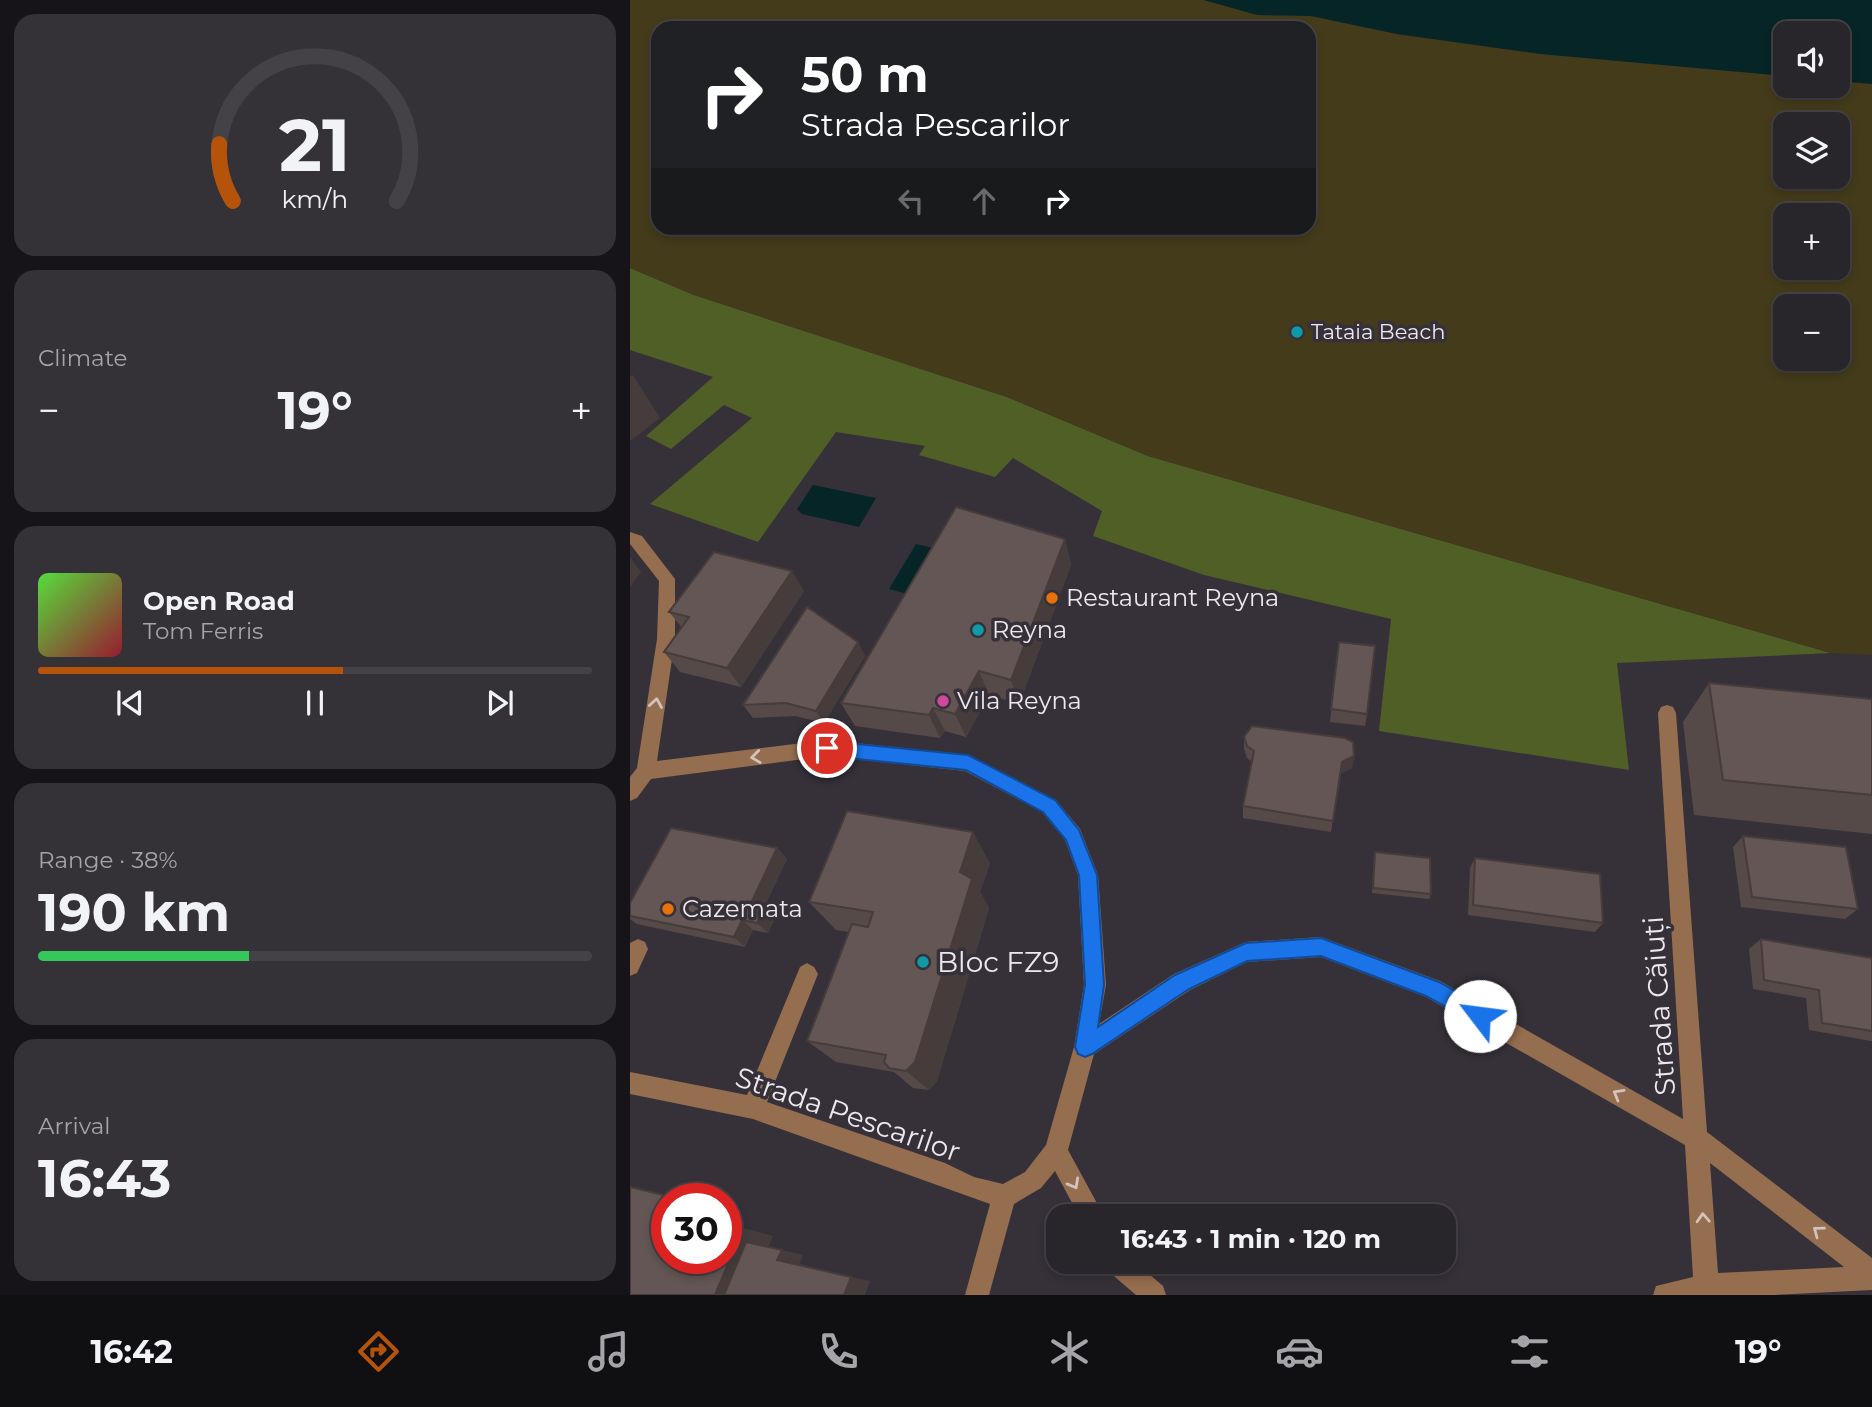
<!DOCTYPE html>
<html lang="en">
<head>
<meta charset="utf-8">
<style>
  :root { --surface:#28252b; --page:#343137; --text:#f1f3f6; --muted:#a5a5a9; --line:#444247; --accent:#b45309 }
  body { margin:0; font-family:Montserrat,sans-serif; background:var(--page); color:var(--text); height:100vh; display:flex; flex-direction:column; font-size:26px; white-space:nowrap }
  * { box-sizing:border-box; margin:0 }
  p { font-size:23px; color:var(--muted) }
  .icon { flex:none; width:38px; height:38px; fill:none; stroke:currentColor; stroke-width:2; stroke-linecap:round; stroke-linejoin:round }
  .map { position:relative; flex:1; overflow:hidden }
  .side { display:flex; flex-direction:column; gap:14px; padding:14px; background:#161418; width:630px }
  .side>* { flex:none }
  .guide { position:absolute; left:21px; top:21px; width:665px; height:214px; border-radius:21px; box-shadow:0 4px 10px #0003,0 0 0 2px var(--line); background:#202124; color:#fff; overflow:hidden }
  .tools { position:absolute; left:1143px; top:21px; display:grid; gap:14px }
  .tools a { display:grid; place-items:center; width:77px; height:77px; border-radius:14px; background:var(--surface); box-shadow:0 4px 10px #0003,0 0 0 2px var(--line); font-size:35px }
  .speed { position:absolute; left:21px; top:1183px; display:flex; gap:14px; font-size:35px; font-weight:700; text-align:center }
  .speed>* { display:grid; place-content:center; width:91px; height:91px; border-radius:50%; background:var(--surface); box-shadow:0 4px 10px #0003,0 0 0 2px var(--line); line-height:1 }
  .speed .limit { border:10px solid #d22; background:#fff; color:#111 }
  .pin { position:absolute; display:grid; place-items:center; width:60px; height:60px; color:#fff; margin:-30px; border:4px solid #fff; border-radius:50%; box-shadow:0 2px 7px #0007 }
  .me { position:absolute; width:77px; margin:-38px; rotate:300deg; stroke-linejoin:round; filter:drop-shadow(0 0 5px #0008) }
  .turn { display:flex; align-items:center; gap:24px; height:147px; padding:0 35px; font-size:32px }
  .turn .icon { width:91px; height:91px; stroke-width:2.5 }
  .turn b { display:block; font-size:49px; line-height:60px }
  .lanes { display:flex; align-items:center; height:66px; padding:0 35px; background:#0003; justify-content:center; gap:35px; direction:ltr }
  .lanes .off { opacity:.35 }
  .big { font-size:52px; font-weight:700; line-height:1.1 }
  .side .widget { flex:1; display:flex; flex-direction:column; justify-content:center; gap:10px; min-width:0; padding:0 24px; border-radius:21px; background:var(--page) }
  .side .dial { align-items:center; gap:0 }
  .dial svg { height:182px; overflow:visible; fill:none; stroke:var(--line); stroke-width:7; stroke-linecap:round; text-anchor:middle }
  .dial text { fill:var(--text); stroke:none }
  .song { display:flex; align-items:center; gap:21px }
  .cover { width:84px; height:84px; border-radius:10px; background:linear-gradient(135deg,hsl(110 70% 55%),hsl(350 70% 35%)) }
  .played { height:7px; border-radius:4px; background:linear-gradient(90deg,var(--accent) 55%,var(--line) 55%) }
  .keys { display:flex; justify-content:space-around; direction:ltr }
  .heat { display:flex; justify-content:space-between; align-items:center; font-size:38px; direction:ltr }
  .charge { height:10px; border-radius:5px; background:linear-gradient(90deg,#34c759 38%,var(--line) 0) }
  .trip { position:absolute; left:416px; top:1204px; width:410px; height:70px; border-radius:21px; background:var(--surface); box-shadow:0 4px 10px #0003,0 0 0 2px var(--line); font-weight:700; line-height:70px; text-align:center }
  .tab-bar { display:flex; height:112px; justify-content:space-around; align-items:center; background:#100f11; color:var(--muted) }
  .tab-bar .icon { width:49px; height:49px }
  .tab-bar .on { color:var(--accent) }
  .tab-bar b { font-size:32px; color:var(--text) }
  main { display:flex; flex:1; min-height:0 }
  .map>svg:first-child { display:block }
</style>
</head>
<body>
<main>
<section class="side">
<div class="widget dial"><svg viewBox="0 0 100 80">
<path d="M14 69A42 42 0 1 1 86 69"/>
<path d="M14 69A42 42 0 0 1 8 44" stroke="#b45309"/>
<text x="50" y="56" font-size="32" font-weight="700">21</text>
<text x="50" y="72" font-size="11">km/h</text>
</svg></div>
<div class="widget"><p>Climate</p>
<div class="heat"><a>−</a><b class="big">19°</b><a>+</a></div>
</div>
<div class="widget">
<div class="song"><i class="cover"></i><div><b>Open Road</b><p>Tom Ferris</p></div></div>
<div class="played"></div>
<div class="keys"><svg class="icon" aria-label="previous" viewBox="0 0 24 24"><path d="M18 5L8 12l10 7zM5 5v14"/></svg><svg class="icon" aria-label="pause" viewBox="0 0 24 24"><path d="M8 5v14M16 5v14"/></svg><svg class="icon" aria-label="next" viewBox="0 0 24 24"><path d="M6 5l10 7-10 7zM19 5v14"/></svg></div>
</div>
<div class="widget"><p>Range · 38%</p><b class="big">190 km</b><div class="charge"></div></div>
<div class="widget"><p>Arrival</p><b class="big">16:43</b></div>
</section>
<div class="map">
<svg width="1242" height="1295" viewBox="0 0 1242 1295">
  <rect width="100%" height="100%" fill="#363139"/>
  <path fill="#4f5f26" d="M 0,268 L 64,295 L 377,397 L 518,456 L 1201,653 L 987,663 L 999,770 L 749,731 L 761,619 L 574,575 L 463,536 L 472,511 L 383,458 L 365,477 L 289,455 L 295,446 L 206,432 L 128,542 L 20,504 L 122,418 L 94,405 L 41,449 L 16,436 L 83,377 L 0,350 Z"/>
  <path fill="#433b1a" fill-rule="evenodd" d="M 0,0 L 574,0 L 627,15 L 681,16 L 767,34 L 911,54 L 1155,76 L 1155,86 L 1208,86 L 1208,81 L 1242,84 L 1242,655 L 1201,653 L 518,456 L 377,397 L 64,295 L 0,268 ZM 28,28 L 679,28 L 679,228 L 28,228 ZM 1155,124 L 1208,124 L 1208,177 L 1155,177 ZM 1155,215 L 1208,215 L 1208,268 L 1155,268 ZM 1155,306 L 1208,306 L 1208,359 L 1155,359 Z"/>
  <g fill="#062526">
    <path d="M 574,0 L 1242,0 L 1242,84 L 1208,81 L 1208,33 L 1155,33 L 1155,76 L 911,54 L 767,34 L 681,16 L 627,15 Z"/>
    <path d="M 183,485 L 246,498 L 229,527 L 172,514 L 167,509 Z"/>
    <path d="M 286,544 L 312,550 L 285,596 L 259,589 Z"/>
  </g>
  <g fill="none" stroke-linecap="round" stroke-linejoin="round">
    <g fill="#956d4f" fill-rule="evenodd">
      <path d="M 0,532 L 12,536 L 45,579 L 45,639 L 27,761 L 197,740 L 338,755 L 426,800 L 450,829 L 468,875 L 476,985 L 469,1024 L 544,974 L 616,942 L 691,937 L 810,981 L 1053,1119 L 1028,713 L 1031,707 L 1037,705 L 1043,707 L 1046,713 L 1077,1132 L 1242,1258 L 1242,1290 L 1145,1295 L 1023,1295 L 1026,1286 L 1063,1277 L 1055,1145 L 796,997 L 691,957 L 617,962 L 560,990 L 464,1054 L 438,1150 L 474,1216 L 449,1216 L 425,1171 L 411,1188 L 384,1204 L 359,1295 L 335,1295 L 360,1204 L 123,1119 L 0,1094 L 0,1072 L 117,1095 L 170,967 L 177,963 L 184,967 L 188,974 L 137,1102 L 315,1163 L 344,1177 L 373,1184 L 395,1172 L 416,1145 L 444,1047 L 454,985 L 448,875 L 435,840 L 412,812 L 335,771 L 197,756 L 21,779 L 7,798 L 0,801 L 0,777 L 7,768 L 27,639 L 29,581 L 0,544 ZM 1080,1163 L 1214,1267 L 1088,1273 Z"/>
      <path d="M 8,939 L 15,942 L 18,949 L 7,973 L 0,976 L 0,943 Z"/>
      <path d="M 475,1262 L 505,1262 L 533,1286 L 536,1295 L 506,1295 L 478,1271 Z"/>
    </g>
  </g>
  <g fill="#554a48">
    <path d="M 435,539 L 441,565 L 389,704 L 359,695 L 336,737 L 315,731 L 310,738 L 225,726 L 211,703 Z"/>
    <path d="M 174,591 L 111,687 L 50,672 L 34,652 L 52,628 L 39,612 Z"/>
    <path d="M 228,642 L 235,656 L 194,723 L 165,716 L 123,718 L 113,705 Z"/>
    <path d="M 709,642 L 737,714 L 735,726 L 700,722 Z"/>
    <path d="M 1079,683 L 1242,699 L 1242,834 L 1064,815 L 1053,722 Z"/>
    <path d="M 614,737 L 724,756 L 722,768 L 710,774 L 701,832 L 613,818 L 613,806 L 622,762 L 617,758 L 614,749 Z"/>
    <path d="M 1113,836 L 1228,909 L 1215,919 L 1111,907 L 1103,847 Z"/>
    <path d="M 147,848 L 157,859 L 136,903 L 147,914 L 138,933 L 123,930 L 115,947 L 7,924 L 0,919 L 0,903 Z"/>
    <path d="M 745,852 L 801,894 L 799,899 L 742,893 L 744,857 Z"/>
    <path d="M 845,858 L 973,923 L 965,932 L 838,915 L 840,868 Z"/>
    <path d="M 360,863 L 350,892 L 359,908 L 307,1081 L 299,1090 L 283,1088 L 264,1072 L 206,1062 L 177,1041 L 219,932 L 206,930 L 179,902 Z"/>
    <path d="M 1131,939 L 1242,958 L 1242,1041 L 1241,1041 L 1179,1030 L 1176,998 L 1123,989 L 1119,949 Z"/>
  </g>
  <g fill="#453c3b">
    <path d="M 3,375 L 30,418 L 0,441 L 0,377 Z"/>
    <path d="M 435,539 L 441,565 L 389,704 L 381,680 Z"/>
    <path d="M 0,557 L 11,572 L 0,587 Z"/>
    <path d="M 162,571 L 174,591 L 111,687 L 97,668 Z"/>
    <path d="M 228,642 L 235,656 L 194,723 L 186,711 Z"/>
    <path d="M 349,671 L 359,695 L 336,737 L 325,714 Z"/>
    <path d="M 303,708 L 315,731 L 310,738 L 299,715 Z"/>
    <path d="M 724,756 L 722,768 L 710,774 L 712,762 Z"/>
    <path d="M 343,832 L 360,863 L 350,892 L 359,908 L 307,1081 L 299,1090 L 276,1071 L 330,872 Z"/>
    <path d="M 147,848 L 157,859 L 132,911 L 122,901 Z"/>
    <path d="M 136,904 L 147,914 L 138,933 L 127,923 Z"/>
    <path d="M 112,920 L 123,930 L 115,947 L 104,937 Z"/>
    <path d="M 113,1228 L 143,1236 L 120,1295 L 85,1295 Z"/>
    <path d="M 152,1250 L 173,1255 L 169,1265 L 147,1260 Z"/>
    <path d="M 221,1277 L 240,1281 L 235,1295 L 214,1295 Z"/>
  </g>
  <g fill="#635654" stroke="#453c3b" stroke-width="2">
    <path d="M 326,507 L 435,539 L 381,680 L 349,671 L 325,714 L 303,708 L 299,715 L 211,703 Z"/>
    <path d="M 84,552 L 162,571 L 97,668 L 34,652 L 59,617 L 39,612 Z"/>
    <path d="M 177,607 L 228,642 L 186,711 L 156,703 L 113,705 Z"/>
    <path d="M 709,642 L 745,646 L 737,714 L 701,709 Z"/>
    <path d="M 1079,683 L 1242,699 L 1242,795 L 1093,780 Z"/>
    <path d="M 622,726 L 715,738 L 723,742 L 724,756 L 712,762 L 703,821 L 613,806 L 624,751 L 617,746 L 614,737 Z"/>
    <path d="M 217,811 L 343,832 L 330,872 L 342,879 L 285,1062 L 276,1071 L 259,1068 L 254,1062 L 256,1055 L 177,1041 L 222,924 L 238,927 L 243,912 L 179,902 Z"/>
    <path d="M 41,828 L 147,848 L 122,901 L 136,904 L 127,923 L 112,920 L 104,937 L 0,916 L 0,903 Z"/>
    <path d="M 1113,836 L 1216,847 L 1228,909 L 1122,897 Z"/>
    <path d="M 745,852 L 800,858 L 801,894 L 743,888 Z"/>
    <path d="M 845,858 L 970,874 L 973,923 L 843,905 Z"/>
    <path d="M 1131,939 L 1242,958 L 1242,1031 L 1192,1023 L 1189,990 L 1134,980 Z"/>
    <path d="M 0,1187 L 51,1199 L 37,1199 L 37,1258 L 96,1258 L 96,1224 L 113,1228 L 85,1295 L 0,1295 Z"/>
    <path d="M 116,1242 L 152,1250 L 147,1260 L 221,1277 L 214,1295 L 94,1295 Z"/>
  </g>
  <defs><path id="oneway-chevron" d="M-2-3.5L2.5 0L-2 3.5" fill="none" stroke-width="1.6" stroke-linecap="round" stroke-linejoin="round" transform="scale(1.75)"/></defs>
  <g stroke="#d2c3be">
    <use href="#oneway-chevron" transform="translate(26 703) rotate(-81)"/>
    <use href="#oneway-chevron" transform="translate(126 757) rotate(173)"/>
    <use href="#oneway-chevron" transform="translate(988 1094) rotate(-150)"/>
    <use href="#oneway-chevron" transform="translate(444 1184) rotate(61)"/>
    <use href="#oneway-chevron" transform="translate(1073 1218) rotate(-93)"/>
    <use href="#oneway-chevron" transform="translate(1188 1231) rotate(-143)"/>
  </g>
  <path fill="#1a73e8" stroke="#114b97" stroke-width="2" d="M 197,741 L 338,755 L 425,800 L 449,830 L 467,875 L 474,985 L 468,1027 L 545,975 L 616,943 L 691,938 L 809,982 L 857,1009 L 860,1016 L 857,1023 L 850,1026 L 796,996 L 691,956 L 617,961 L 559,989 L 462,1054 L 455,1057 L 448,1054 L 445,1047 L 455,985 L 449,875 L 436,840 L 413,812 L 336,770 L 197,756 L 189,748 Z"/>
  <g fill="#0f9aa8" stroke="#363139" stroke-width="2.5">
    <circle cx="667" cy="332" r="7"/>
    <circle cx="348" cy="630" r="7"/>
    <circle cx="293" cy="962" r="7"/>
  </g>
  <g fill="#e8710a" stroke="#363139" stroke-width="2.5">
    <circle cx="422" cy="598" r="7"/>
    <circle cx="38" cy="909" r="7"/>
  </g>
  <circle fill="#d1479c" stroke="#363139" stroke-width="2.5" cx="313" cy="701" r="7"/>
  <g text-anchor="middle" stroke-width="7" stroke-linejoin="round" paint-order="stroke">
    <g font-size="21" fill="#ece8ee" stroke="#363139" text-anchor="start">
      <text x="681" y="339">Tataia Beach</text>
    </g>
    <g font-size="24" fill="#ece8ee" stroke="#363139" text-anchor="start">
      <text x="436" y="606">Restaurant Reyna</text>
      <text x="362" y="638">Reyna</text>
      <text x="327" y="709">Vila Reyna</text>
      <text x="52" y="917">Cazemata</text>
    </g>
    <g font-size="28" fill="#ece8ee" stroke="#363139" text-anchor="start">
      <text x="307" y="972">Bloc FZ9</text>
    </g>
    <g font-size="28" fill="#ece8ee" stroke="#363139">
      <text transform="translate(1029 1006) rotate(-94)" y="10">Strada Căiuți</text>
      <text transform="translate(218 1114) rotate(19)" y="10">Strada Pescarilor</text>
    </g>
  </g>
</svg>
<div class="tools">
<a><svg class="icon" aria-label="sound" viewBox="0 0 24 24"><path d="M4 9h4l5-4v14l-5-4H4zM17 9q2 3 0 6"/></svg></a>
<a><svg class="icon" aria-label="layers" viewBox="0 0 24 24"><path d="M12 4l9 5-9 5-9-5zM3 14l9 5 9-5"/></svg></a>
<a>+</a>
<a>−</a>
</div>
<div class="speed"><div class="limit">30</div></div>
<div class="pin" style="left:197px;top:748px;background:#d93025"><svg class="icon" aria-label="arrive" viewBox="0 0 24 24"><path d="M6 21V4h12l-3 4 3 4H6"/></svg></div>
<svg class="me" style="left:850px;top:1016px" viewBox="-20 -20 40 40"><circle r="19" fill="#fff"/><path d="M0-13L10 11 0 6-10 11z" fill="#1a73e8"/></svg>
<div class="trip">16:43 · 1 min · 120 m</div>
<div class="guide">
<div class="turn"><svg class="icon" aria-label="right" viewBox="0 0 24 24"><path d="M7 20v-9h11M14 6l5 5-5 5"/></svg><div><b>50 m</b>Strada Pescarilor</div></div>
<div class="lanes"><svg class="icon off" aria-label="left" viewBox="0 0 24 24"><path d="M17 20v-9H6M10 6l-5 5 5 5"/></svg><svg class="icon off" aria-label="ahead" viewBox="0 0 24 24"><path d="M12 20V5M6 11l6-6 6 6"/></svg><svg class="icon" aria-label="right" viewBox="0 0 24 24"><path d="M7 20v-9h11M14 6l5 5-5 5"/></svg></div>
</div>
</div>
</main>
<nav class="tab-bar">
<b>16:42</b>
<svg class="icon on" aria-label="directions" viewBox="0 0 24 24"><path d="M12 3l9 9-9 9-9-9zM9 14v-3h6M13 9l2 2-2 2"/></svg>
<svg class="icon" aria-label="music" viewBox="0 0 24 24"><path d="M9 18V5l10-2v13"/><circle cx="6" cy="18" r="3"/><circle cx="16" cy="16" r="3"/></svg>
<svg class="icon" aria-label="phone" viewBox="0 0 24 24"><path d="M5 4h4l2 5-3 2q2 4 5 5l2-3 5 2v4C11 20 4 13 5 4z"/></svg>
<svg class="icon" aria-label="climate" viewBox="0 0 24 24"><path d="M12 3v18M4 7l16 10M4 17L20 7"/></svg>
<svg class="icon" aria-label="car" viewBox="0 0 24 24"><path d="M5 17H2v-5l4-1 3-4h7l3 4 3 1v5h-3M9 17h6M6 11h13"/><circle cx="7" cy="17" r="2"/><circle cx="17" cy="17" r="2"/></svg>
<svg class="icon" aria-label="filters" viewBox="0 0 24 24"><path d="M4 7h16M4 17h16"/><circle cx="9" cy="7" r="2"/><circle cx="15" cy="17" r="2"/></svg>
<b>19°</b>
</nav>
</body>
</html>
